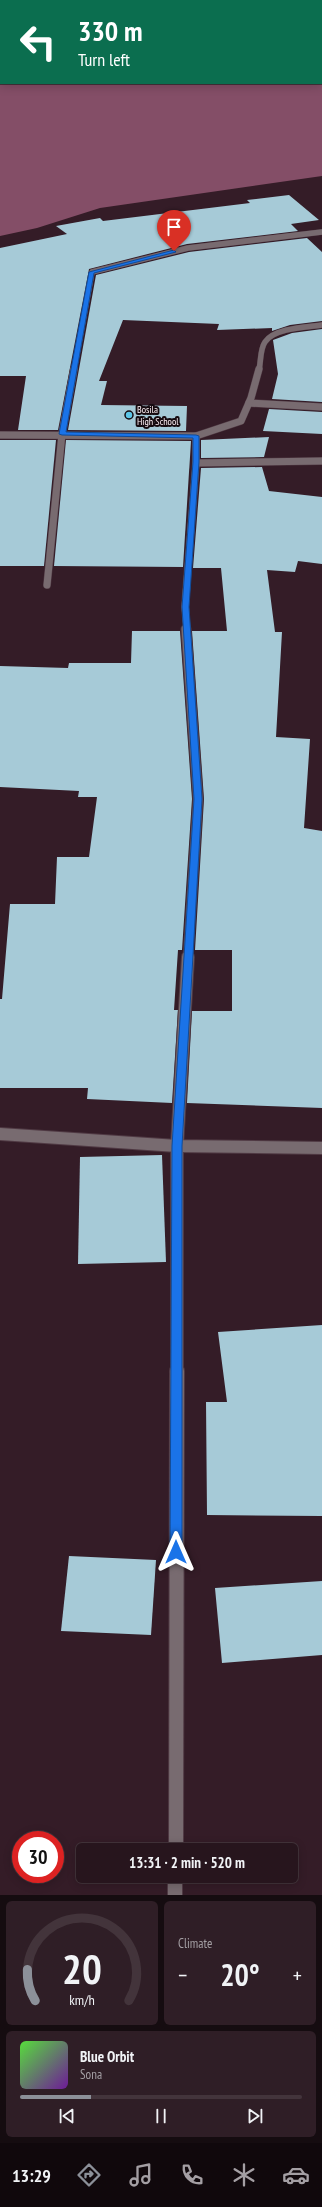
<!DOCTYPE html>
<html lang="en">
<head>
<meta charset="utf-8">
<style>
  :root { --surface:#27151d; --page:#2f1e26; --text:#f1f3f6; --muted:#a49fa4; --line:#43343b; --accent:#8c9099 }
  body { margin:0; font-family:"PT Sans Narrow",sans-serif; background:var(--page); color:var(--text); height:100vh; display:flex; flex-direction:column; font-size:15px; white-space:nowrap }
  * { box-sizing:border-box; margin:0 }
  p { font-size:13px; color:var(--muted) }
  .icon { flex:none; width:22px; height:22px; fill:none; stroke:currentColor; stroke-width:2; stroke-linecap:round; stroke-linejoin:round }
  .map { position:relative; height:1895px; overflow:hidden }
  .drawer { display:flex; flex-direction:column; gap:6px; padding:6px; background:#150c10; flex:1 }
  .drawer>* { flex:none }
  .banner { position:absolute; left:0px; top:0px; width:322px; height:84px; box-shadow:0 2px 10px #0003,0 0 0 1px var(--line); background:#0b6e4f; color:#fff; overflow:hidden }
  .speed { position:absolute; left:12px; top:1831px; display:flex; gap:8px; font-size:20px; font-weight:700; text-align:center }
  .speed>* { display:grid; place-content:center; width:52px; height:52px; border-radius:50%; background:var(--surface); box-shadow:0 2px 10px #0003,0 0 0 1px var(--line); line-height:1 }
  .speed .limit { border:6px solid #d22; background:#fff; color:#111 }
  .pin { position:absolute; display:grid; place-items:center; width:34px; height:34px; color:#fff; margin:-41px -17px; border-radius:50% 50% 50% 0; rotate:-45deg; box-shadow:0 0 4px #0007 }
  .pin .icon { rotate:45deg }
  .me { position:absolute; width:44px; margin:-22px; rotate:0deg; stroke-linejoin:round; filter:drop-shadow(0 0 3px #0008) }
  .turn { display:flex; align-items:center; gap:14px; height:84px; padding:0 12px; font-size:18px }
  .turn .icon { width:52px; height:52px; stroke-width:2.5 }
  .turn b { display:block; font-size:28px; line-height:34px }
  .big { font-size:30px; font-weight:600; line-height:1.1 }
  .drawer .widget { flex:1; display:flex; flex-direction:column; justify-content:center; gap:6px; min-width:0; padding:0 14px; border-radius:6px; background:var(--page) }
  .drawer .dial { align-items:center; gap:0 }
  .dial svg { height:104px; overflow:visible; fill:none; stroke:var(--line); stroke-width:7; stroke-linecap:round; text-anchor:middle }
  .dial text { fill:var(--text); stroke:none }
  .song { display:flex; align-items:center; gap:12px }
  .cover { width:48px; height:48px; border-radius:6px; background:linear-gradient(135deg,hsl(110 70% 55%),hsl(280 70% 35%)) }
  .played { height:4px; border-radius:2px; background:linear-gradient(90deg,var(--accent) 25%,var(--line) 25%) }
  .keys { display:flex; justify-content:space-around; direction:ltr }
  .heat { display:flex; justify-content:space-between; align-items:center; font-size:22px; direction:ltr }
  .drawer .tiles { flex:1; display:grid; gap:6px; grid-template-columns:1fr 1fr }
  .widget:last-child { grid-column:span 2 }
  .trip { position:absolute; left:76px; top:1843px; width:222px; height:40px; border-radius:6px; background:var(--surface); box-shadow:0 2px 10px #0003,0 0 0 1px var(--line); font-weight:600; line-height:40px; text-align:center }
  .dock { display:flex; height:64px; justify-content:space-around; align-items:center; background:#10080c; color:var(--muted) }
  .dock .icon { width:28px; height:28px }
  .dock .current { color:var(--accent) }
  .dock b { font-size:18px; color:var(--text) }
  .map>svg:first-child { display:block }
</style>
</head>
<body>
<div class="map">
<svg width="322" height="1895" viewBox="0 0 322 1895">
  <rect width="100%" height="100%" fill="#341c27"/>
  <path fill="#844e67" d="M 90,0 L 322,0 L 322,176 L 100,208 L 37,228 L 0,236 L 0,20 L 1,83 L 321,83 L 321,1 Z"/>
  <g fill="#a6cad7">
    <path d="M 289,195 L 319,220 L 291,224 L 298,231 L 187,244 L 89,269 L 58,430 L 18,430 L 26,376 L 0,376 L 0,248 L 67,234 L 56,226 L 100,218 L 103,221 L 250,203 L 247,200 Z"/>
    <path d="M 307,238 L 322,252 L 322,321 L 290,325 L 272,331 L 272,328 L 217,330 L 219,324 L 123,320 L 99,381 L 107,381 L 101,405 L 187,406 L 186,431 L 68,430 L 96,275 L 189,252 Z"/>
    <path d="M 322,329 L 322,402 L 272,399 L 278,374 L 273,340 L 292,333 Z"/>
    <path d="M 269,409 L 322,412 L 322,434 L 263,431 Z"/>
    <path d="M 269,437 L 264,457 L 201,458 L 201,440 Z"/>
    <path d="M 0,440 L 56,440 L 44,566 L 0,566 Z"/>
    <path d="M 66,440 L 191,441 L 183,567 L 54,566 Z"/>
    <path d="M 262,467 L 269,491 L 322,497 L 322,564 L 298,561 L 295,572 L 267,570 L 275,632 L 282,632 L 276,737 L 310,739 L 304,828 L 322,831 L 322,1108 L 187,1103 L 192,1011 L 232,1011 L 232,950 L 195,950 L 204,799 L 192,631 L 227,631 L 221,568 L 193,568 L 201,468 Z"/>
    <path d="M 132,631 L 180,631 L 192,799 L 182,950 L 178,950 L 174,1010 L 178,1010 L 172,1103 L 87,1099 L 88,1088 L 0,1088 L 0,999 L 2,999 L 10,904 L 55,904 L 57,857 L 89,857 L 97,797 L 78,797 L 79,791 L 0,787 L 0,666 L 68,668 L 69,663 L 131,663 Z"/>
    <path d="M 162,1155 L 166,1262 L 78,1264 L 80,1157 Z"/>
    <path d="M 322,1325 L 322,1516 L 207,1515 L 206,1402 L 227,1402 L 218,1332 Z"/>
    <path d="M 69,1556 L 156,1560 L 151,1635 L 61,1631 Z"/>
    <path d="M 322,1581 L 322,1655 L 222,1663 L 215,1588 Z"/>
  </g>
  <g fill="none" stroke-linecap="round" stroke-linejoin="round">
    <defs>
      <g id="minor-far4">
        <path d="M 74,370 L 92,272 L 188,248 L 322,232"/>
        <path d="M 259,370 C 261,361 260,349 265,342 C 274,328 307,327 322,325"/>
      </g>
      <g id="minor-far3">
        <path d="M 249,403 L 322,407"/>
        <path d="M 0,435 L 196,436 L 241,421 L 251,398 L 259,369"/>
        <path d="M 196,463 L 322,461"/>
        <path d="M 47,585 L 62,434 L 74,369"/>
        <path d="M 187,630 L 185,607 L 196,463 L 196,436"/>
      </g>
      <path id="minor-far2" d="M 186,629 L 198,799 L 188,958"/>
      <g id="minor-far1">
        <path d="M 0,1134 L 177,1146 L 322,1148"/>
        <path d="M 177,1372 L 177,1146 L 188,957"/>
      </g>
      <g id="minor">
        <path d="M 176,1850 L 177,1371"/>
        <path d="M 175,1876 L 175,1895"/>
      </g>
    </defs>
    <use href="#minor-far4" stroke="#503a44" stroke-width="6"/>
    <use href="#minor-far3" stroke="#503a44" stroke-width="8"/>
    <use href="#minor-far2" stroke="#503a44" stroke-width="11"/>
    <use href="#minor-far1" stroke="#503a44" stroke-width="14"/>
    <use href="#minor" stroke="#503a44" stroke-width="16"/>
    <use href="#minor-far4" stroke="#786b70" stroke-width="5.5"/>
    <use href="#minor-far3" stroke="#786b70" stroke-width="7"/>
    <use href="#minor-far2" stroke="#786b70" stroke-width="9"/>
    <use href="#minor-far1" stroke="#786b70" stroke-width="12"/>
    <use href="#minor" stroke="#786b70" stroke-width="14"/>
  </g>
  <path fill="#1a73e8" stroke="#114b97" d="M 174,250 L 176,252 L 94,273 L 66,432 L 196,435 L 199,436 L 199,462 L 189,607 L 202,799 L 182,1146 L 182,1552 L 181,1557 L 176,1558 L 172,1557 L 170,1552 L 172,1146 L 194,799 L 182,607 L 193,462 L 193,438 L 62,435 L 59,434 L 89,272 Z"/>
  <circle fill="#5dc7e8" stroke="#150a0f" stroke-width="1.5" cx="129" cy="415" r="4"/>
  <g text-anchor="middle" stroke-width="4" stroke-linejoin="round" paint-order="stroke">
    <g font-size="10" fill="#fef0f5" stroke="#150a0f" text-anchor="start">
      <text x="137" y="413">Bosila<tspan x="137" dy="12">High School</tspan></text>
    </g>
  </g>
</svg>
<div class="speed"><div class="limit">30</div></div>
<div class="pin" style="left:174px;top:251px;background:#d93025"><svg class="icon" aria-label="arrive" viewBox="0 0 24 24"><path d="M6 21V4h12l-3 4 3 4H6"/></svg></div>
<svg class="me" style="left:176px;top:1552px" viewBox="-20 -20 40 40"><path d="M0-17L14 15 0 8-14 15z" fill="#1a73e8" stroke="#fff" stroke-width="4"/></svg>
<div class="trip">13:31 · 2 min · 520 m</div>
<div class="banner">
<div class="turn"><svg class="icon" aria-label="left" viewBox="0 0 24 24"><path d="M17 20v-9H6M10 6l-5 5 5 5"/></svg><div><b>330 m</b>Turn left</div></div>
</div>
</div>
<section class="drawer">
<div class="tiles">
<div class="widget dial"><svg viewBox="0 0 100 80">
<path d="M14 69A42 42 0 1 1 86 69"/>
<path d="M14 69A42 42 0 0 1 8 45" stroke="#8c9099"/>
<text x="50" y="56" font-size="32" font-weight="700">20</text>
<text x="50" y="72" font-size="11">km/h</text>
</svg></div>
<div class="widget"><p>Climate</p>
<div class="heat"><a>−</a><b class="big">20°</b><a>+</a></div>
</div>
<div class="widget">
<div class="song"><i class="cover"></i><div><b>Blue Orbit</b><p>Sona</p></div></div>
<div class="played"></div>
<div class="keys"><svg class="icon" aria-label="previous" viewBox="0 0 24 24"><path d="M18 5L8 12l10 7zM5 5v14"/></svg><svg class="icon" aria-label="pause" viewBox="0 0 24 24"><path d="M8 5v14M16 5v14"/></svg><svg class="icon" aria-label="next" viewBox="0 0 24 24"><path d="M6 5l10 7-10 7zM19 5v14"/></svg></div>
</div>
</div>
</section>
<nav class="dock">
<b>13:29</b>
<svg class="icon current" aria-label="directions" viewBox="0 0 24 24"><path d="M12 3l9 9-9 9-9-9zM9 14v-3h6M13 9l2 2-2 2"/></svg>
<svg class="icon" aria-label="music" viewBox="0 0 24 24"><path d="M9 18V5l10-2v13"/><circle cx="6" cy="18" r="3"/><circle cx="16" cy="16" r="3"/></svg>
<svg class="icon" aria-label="phone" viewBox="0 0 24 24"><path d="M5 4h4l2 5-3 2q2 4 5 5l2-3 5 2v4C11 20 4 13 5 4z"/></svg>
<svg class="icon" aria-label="climate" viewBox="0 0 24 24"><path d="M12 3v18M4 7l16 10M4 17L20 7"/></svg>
<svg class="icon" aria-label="car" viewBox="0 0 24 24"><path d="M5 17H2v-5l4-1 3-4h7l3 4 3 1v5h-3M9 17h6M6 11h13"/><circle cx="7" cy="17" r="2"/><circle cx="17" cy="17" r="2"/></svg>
</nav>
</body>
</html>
